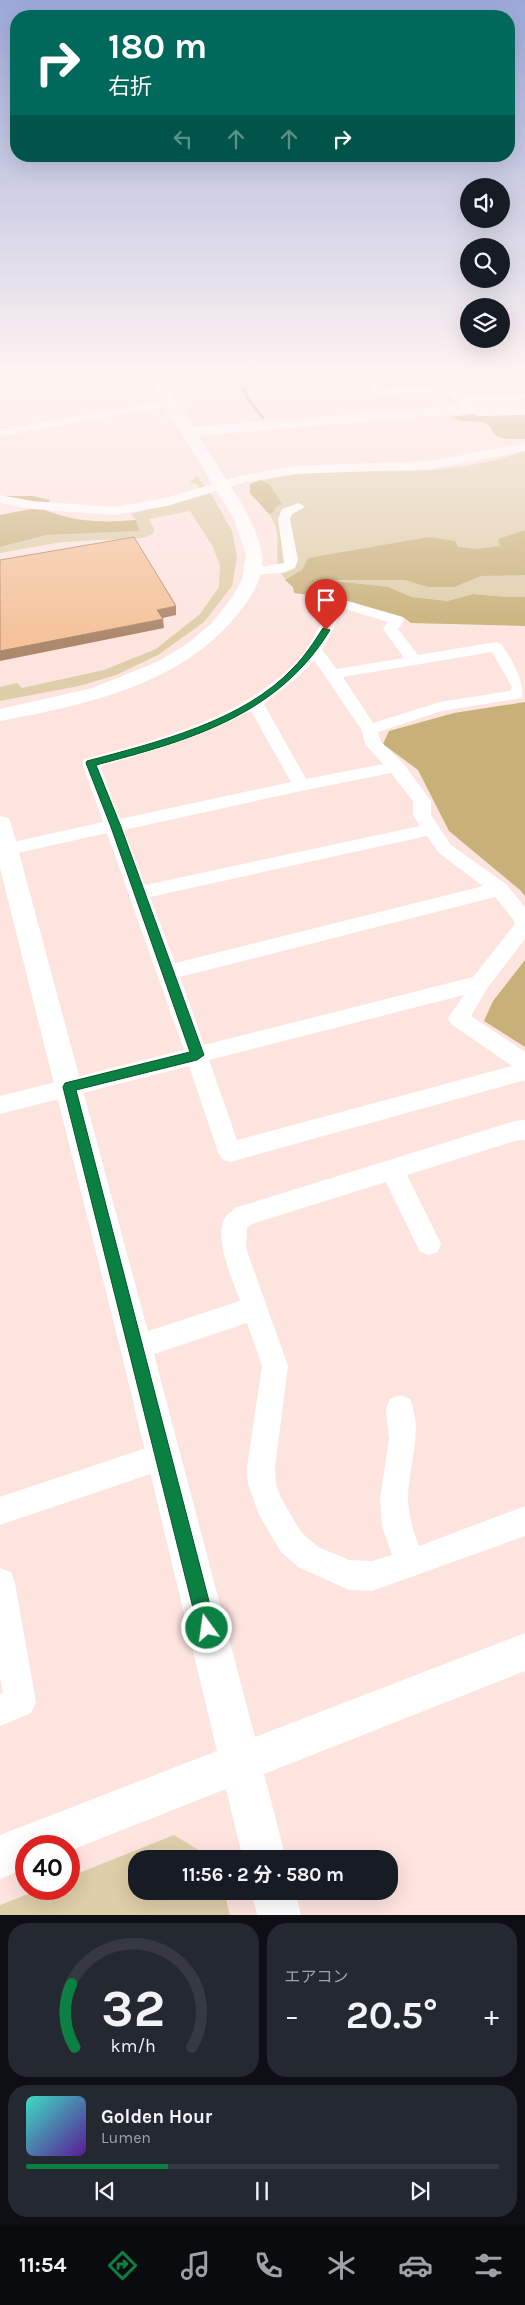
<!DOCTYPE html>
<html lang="ja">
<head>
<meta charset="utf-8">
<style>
  :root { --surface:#171b24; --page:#242831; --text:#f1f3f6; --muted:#9ea1a6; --line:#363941; --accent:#0b8043 }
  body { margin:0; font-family:Karla,"Noto Sans JP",sans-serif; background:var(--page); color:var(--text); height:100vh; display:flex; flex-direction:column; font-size:19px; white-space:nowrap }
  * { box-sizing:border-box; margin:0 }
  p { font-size:16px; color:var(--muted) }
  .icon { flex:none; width:28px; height:28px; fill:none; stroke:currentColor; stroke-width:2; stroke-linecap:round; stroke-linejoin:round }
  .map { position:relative; height:1915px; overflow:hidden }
  .drawer { display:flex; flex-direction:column; gap:8px; padding:8px; background:#0d0f14; flex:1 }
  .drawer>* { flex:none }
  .guide { position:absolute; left:10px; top:10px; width:505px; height:152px; border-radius:20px; box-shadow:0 5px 20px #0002; background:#00695c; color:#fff; overflow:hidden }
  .controls { position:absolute; left:460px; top:178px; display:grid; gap:10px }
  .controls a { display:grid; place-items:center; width:50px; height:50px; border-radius:50%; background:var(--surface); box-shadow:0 5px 20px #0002; font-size:25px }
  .speed { position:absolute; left:15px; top:1835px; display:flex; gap:10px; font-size:25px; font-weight:700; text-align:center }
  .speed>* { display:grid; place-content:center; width:65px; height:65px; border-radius:50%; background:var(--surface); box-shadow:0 5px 20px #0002; line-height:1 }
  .speed .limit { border:8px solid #d22; background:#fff; color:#111 }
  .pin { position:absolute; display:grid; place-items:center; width:42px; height:42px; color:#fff; margin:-51px -21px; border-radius:50% 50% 50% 0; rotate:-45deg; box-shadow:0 0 5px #0007 }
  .pin .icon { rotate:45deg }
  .me { position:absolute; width:55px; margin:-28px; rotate:346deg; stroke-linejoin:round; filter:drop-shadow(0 0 4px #0008) }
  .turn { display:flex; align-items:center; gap:18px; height:105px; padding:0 15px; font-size:22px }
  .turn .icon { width:65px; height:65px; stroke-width:2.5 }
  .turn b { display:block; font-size:35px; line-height:42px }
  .lanes { display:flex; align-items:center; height:48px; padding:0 15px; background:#0003; justify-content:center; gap:25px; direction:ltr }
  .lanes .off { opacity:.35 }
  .big { font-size:38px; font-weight:700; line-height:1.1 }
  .drawer .widget { flex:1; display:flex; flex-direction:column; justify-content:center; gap:8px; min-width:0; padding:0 18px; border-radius:20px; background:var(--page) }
  .drawer .dial { align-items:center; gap:0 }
  .dial svg { height:130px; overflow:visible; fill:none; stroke:var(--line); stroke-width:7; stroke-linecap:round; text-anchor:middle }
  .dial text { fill:var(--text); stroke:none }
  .song { display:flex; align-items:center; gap:15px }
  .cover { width:60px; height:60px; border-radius:8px; background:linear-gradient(135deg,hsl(170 70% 55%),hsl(270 70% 35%)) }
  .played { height:5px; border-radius:2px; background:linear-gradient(90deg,var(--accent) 30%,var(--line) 30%) }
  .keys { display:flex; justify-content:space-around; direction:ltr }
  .heat { display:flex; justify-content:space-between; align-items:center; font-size:28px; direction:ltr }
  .drawer .tiles { flex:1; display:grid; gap:8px; grid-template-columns:1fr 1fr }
  .widget:last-child { grid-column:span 2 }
  .trip { position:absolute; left:128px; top:1850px; width:270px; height:50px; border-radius:20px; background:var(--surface); box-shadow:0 5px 20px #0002; font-weight:700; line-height:50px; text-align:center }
  .tabs { display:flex; height:80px; justify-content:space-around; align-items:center; background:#090b0e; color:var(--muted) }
  .tabs .icon { width:35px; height:35px }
  .tabs .selected { color:var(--accent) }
  .tabs b { font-size:22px; color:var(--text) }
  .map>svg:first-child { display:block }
</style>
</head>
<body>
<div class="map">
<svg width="525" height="1915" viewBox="0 0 525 1915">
  <rect width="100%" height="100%" fill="#fde4df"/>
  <g fill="#decea9">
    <path d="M 525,451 L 525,597 L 507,597 L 473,594 L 449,601 L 412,597 L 388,587 L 293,587 C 270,567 280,556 277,532 C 275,517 260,504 250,493 L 250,484 C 304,468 357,472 413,471 C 446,471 494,462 525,451 Z"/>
    <path d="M 197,476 L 213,497 L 232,531 L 237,557 L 232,586 L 204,622 L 158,655 L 116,675 L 79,686 L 0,701 L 0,687 L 17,683 L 22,688 L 104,670 L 156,649 L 200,614 L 219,587 L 220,565 L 212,545 L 190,511 L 149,519 L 154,529 L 153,534 L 142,538 L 62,542 L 0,553 L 0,547 L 47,535 L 138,531 L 136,520 L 131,514 L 199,496 L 199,485 L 190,482 Z"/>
    <path d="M 174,1835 L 213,1859 L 136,1859 L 136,1891 L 224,1891 L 230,1915 L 0,1915 L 0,1905 L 41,1889 L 69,1889 L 69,1877 Z"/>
  </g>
  <g fill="#c8b179">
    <path d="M 525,413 L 525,439 C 516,439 505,440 497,436 C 490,432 492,424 483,422 C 473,421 459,423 451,417 L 473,414 L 483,416 Z"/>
    <path d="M 261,480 L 270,485 L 282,504 L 275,508 L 274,512 L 269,514 L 250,493 L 250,484 Z"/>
    <path d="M 5,496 L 32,496 L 50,500 L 43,509 C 72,522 104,523 136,520 L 139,531 L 47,535 L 0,547 L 0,515 L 31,509 L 30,504 L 6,500 Z"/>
    <path d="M 525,530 L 525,575 L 481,576 L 454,587 L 428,587 L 405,580 L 324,580 L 388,587 L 412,597 L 448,601 L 473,594 L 507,597 L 525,597 L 525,626 L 411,623 L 403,617 L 344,600 L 294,593 L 293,587 L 285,580 L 302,570 L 308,558 L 429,537 L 455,541 L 458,547 L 478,549 L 500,546 L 498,539 Z"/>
    <path d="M 525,702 L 525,896 L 520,890 L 449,831 L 418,770 L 383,744 L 389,731 L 454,713 Z"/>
    <path d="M 525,960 L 525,1047 L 484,1021 L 493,1001 Z"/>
  </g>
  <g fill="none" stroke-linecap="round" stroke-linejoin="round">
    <path stroke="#cb99c0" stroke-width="3" d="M 244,389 L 248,399 L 263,418"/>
    <g fill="#fff" fill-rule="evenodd">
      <path d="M 364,372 L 374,372 L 385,390 L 440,386 L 425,372 L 436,372 L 442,377 L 525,372 L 525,376 L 449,382 L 468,397 L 525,393 L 525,399 L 475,403 L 484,411 L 525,409 L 525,415 L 477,416 L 447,391 L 379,395 L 374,391 Z"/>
      <path d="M 170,400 L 174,401 L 176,403 L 174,405 L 0,436 L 0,430 Z"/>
      <path d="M 525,443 L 525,451 L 431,469 L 293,474 L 246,482 L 167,506 L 114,515 L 32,509 L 0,503 L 0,495 L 32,501 L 114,507 L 165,498 L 240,476 L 293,466 L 431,461 Z"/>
      <path d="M 299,503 L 305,507 L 292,514 L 290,519 L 298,560 L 295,568 L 283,573 L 248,575 L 246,572 L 248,569 L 284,563 L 278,519 L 282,509 Z"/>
      <path d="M 337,598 L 402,617 L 404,620 L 398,629 L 418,655 L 496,642 L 501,644 C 511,657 525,682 522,698 L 442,711 L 378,732 L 381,742 L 403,763 L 428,797 L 431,801 L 431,815 L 451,845 L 506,884 L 525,907 L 525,939 L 488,987 L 471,1016 L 525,1052 L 525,1080 L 230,1162 L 222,1159 L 218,1152 L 189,1066 L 0,1114 L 0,1096 L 184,1050 L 107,833 L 0,857 L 0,845 L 103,822 L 82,763 L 84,759 C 156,740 232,721 289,669 C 306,653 317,633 326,612 C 329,605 330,600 337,598 ZM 342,608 L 388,622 L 383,629 L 404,658 L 337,669 L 322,650 L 333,630 ZM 492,652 L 512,687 L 510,691 L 440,702 L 373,723 L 343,677 ZM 314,660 L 361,729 L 365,744 L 383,764 L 306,779 L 264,704 L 300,675 ZM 251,711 L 291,782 L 120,819 L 100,766 C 153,752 202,736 251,711 ZM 391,773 L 413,801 L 413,815 L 420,826 L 145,885 L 124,830 L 301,791 ZM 427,836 L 439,853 L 483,886 L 175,963 L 150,897 ZM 495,897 L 513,919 L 515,924 L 473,977 L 204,1045 L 180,977 ZM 464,995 L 448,1018 L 451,1024 L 512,1066 L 237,1140 L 209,1060 Z"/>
      <path d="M 525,1120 L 525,1140 L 515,1141 L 407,1175 L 441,1244 L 438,1252 L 429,1255 L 420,1252 L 386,1182 L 252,1224 L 247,1228 L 246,1248 L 288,1366 L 275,1467 L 276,1484 L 281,1498 L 301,1532 L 318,1547 L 349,1560 L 372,1561 L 392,1555 L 382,1526 L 380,1499 L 389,1439 L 386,1409 L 390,1399 L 400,1395 L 410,1399 C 424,1434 408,1465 408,1500 C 409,1516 413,1531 419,1546 L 525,1506 L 525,1536 L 372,1591 L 349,1590 L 298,1567 L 281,1552 L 259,1515 L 248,1484 L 247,1467 L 262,1366 L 247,1323 L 136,1360 L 127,1356 L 123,1347 L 127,1338 L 240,1301 C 233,1281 212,1236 226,1216 C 228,1213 233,1211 235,1208 L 515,1121 Z"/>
      <path d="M 164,1442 L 174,1446 L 178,1456 L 174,1466 L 0,1525 L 0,1497 Z"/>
      <path d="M 0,1568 L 11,1572 L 15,1583 L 36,1702 L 31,1713 L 0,1726 L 0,1694 L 3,1693 L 0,1677 Z"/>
    </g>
    <g fill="#fff" fill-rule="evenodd">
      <path d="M 144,372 L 156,372 L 193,427 L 525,400 L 525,408 L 198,436 C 218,469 257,517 262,555 C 265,574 253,595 241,610 C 183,685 89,704 0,721 L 0,709 L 92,688 L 157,662 L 187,644 L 212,623 L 231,599 L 242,579 L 246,555 L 234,519 Z"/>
      <path d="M 0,816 L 8,818 L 11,823 L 152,1347 L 255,1737 L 525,1633 L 525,1671 L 264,1774 L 286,1859 L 243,1859 L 226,1789 L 69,1851 L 69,1846 L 26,1846 L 26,1868 L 0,1879 L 0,1835 L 217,1751 L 120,1347 L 0,868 Z"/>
      <path d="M 251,1891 L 295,1891 L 301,1915 L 257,1915 Z"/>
    </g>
  </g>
  <g fill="#ac886c">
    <path d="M 176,606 L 176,615 L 158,619 L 157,610 Z"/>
    <path d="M 163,619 L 164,628 L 0,661 L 0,651 Z"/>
  </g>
  <path fill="#f5c29a" stroke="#ac886c" d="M 134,537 L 176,606 L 157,610 L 163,619 L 0,651 L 0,560 Z"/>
  <linearGradient id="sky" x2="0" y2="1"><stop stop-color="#9ca9d8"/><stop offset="0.58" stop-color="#fef3f1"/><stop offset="1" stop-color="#fef3f1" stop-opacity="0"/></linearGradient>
  <rect width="525" height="640" fill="url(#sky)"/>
  <path fill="#0b8043" stroke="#07532c" d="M 323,628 L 330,630 C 278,716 187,741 96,765 L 121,827 L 204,1055 L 197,1060 L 76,1090 L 216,1628 L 213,1634 L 207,1637 L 201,1634 L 198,1628 L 63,1087 L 65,1083 L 69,1082 L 190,1052 L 111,827 L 86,763 L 87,761 C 155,743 244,721 293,668 C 305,656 314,642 323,628 Z"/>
</svg>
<div class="controls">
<a><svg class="icon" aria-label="sound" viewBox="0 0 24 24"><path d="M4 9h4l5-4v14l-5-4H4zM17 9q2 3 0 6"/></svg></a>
<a><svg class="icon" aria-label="search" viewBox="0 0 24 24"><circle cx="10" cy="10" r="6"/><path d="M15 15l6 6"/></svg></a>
<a><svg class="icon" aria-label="layers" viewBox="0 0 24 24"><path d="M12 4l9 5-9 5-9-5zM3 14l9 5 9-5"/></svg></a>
</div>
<div class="speed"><div class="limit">40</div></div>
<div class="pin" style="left:326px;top:630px;background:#d93025"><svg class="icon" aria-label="arrive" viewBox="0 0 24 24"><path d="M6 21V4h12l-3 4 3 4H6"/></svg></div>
<svg class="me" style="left:207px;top:1628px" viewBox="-20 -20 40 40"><circle r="17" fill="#0b8043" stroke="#fff" stroke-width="3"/><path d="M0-11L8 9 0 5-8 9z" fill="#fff"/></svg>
<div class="trip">11:56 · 2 分 · 580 m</div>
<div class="guide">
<div class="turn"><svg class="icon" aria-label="right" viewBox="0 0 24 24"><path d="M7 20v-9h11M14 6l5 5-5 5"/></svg><div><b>180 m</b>右折</div></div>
<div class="lanes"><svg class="icon off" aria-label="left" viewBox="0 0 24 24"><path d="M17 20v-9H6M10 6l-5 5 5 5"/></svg><svg class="icon off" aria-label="ahead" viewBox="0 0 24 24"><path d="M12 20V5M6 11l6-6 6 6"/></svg><svg class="icon off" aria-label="ahead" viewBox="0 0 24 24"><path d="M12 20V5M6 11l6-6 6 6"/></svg><svg class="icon" aria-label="right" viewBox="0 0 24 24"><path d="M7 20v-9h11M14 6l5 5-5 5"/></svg></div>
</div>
</div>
<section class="drawer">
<div class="tiles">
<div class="widget dial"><svg viewBox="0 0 100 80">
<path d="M14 69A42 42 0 1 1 86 69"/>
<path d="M14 69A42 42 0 0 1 12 30" stroke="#0b8043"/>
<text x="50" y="56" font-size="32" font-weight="700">32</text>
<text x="50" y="72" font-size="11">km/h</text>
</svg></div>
<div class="widget"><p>エアコン</p>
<div class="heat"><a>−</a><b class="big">20.5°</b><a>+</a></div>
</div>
<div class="widget">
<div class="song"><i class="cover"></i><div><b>Golden Hour</b><p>Lumen</p></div></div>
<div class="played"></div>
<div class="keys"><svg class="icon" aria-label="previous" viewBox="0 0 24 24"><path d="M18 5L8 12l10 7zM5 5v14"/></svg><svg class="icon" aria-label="pause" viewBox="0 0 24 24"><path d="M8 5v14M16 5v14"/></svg><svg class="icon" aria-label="next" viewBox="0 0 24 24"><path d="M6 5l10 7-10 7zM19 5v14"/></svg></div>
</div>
</div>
</section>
<nav class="tabs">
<b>11:54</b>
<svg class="icon selected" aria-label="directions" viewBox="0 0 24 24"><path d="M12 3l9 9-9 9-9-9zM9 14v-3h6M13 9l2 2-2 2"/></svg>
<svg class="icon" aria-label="music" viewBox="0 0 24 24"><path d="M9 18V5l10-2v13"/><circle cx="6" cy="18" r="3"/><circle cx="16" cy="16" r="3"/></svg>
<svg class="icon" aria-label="phone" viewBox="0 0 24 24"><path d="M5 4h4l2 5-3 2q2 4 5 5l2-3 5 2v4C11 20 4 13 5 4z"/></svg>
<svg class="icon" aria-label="climate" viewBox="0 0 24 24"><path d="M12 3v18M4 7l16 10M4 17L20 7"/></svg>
<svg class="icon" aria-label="car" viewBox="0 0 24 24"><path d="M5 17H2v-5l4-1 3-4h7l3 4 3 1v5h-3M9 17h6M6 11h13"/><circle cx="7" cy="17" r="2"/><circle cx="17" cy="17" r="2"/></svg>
<svg class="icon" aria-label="filters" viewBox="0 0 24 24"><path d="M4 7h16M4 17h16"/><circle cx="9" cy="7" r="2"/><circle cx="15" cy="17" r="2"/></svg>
</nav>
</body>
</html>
